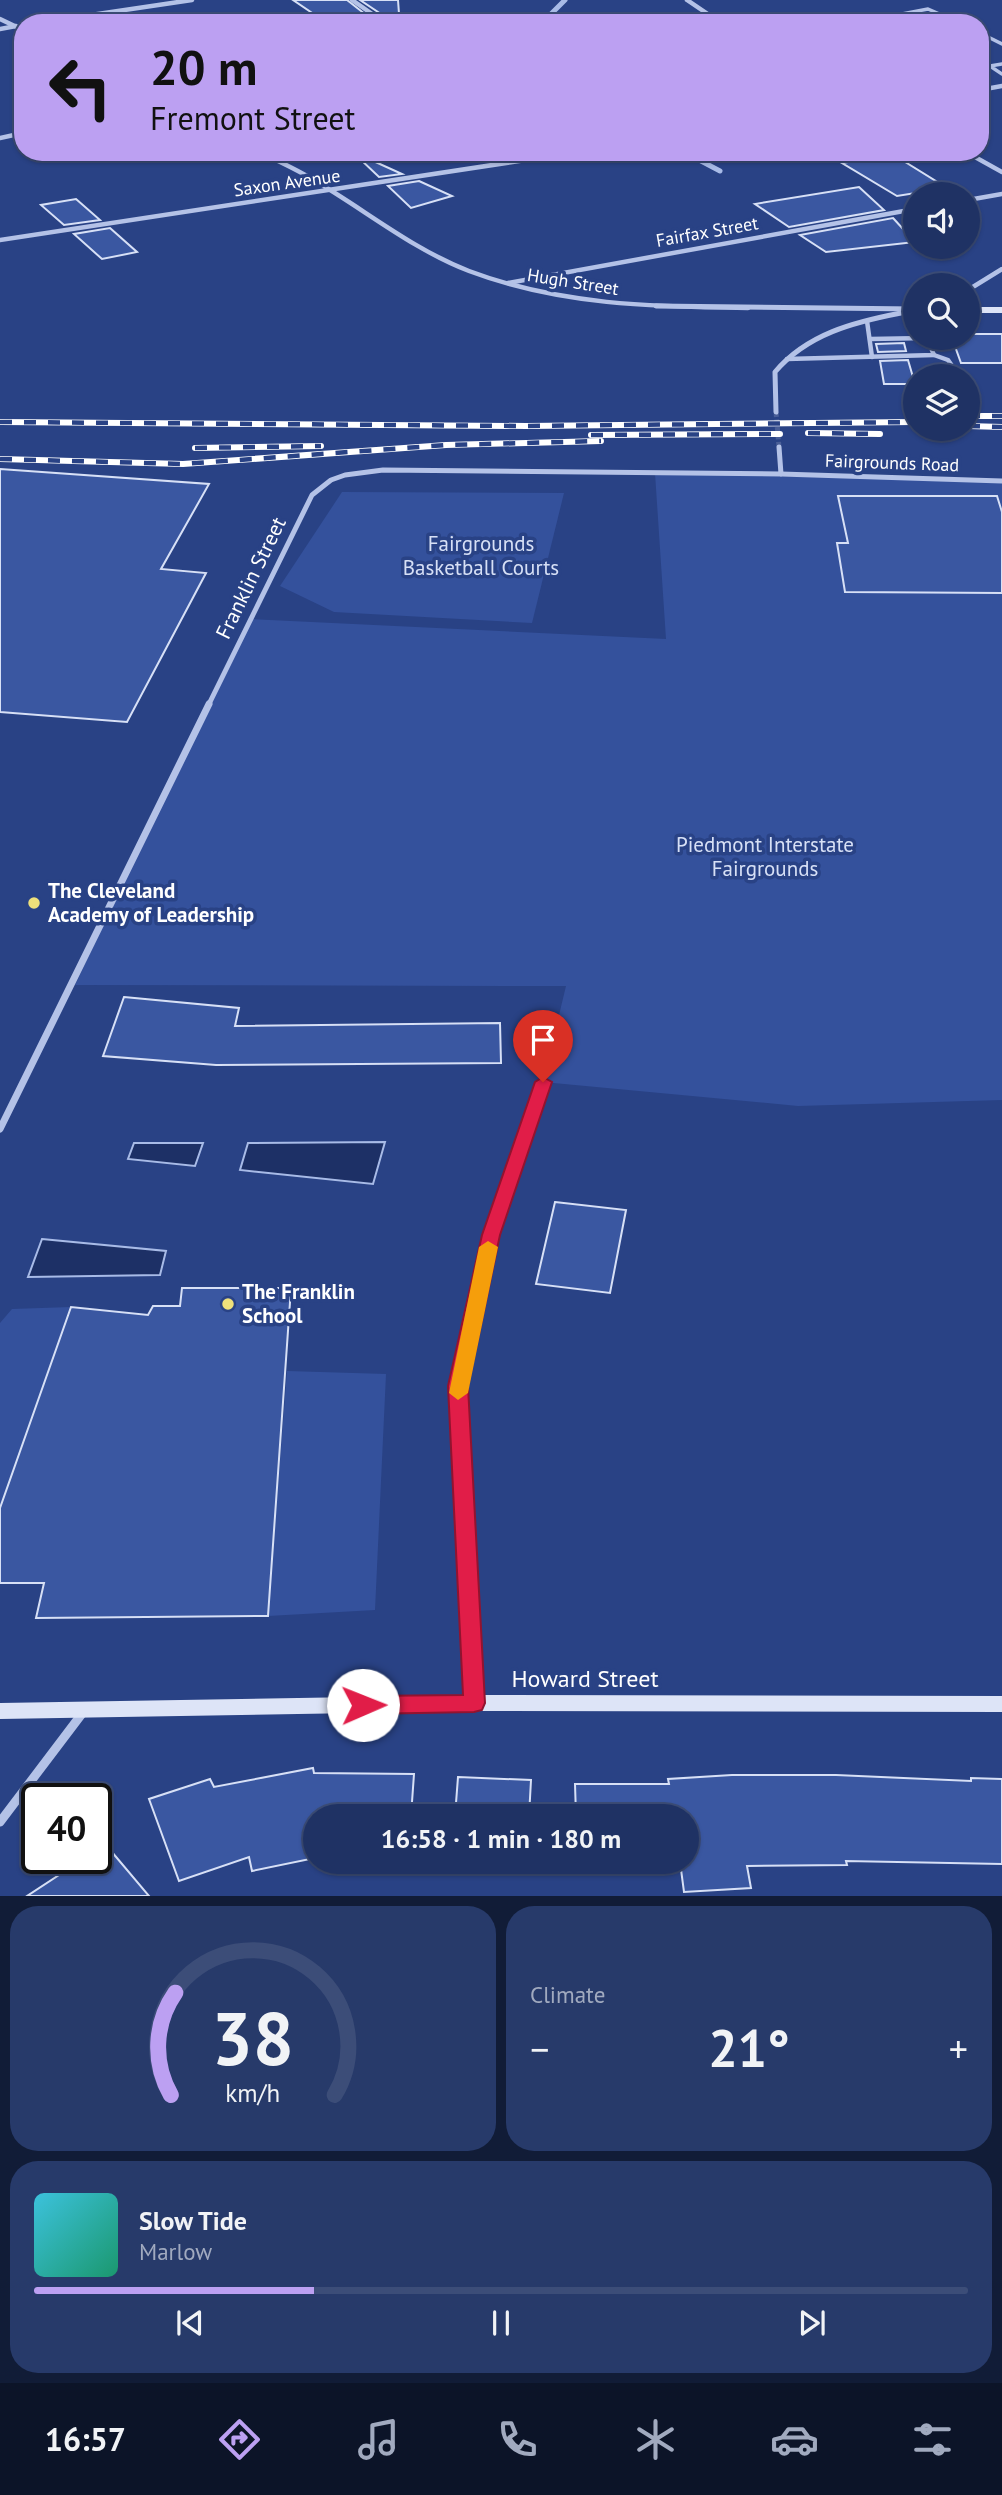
<!DOCTYPE html>
<html lang="en">
<head>
<meta charset="utf-8">
<style>
  :root { --surface:#1f3264; --page:#273a6a; --text:#f1f3f6; --muted:#a1aabf; --line:#3c4d78; --accent:#bca0f2 }
  body { margin:0; font-family:"PT Sans",sans-serif; background:var(--page); color:var(--text); height:100vh; display:flex; flex-direction:column; font-size:26px; white-space:nowrap }
  * { box-sizing:border-box; margin:0 }
  p { font-size:23px; color:var(--muted) }
  .icon { flex:none; width:38px; height:38px; fill:none; stroke:currentColor; stroke-width:2; stroke-linecap:round; stroke-linejoin:round }
  .map { position:relative; height:1896px; overflow:hidden }
  .sheet { display:flex; flex-direction:column; gap:10px; padding:10px; background:#111c37; flex:1 }
  .sheet>* { flex:none }
  .hud { position:absolute; left:14px; top:14px; width:975px; height:147px; border-radius:28px; box-shadow:0 2px 5px #0004,0 0 0 2px var(--line); background:#bca0f2; color:#111; overflow:hidden }
  .buttons { position:absolute; left:903px; top:182px; display:grid; gap:14px }
  .buttons a { display:grid; place-items:center; width:77px; height:77px; border-radius:50%; background:var(--surface); box-shadow:0 2px 5px #0004,0 0 0 2px var(--line); font-size:35px }
  .speed { position:absolute; left:21px; top:1783px; display:flex; gap:14px; font-size:35px; font-weight:700; text-align:center }
  .speed>* { display:grid; place-content:center; width:91px; height:91px; border-radius:50%; background:var(--surface); box-shadow:0 2px 5px #0004,0 0 0 2px var(--line); line-height:1 }
  .speed .limit { border:4px solid #111; border-radius:10px; background:#fff; color:#111 }
  .pin { position:absolute; display:grid; place-items:center; width:60px; height:60px; color:#fff; margin:-72px -30px; border-radius:50% 50% 50% 0; rotate:-45deg; box-shadow:0 0 7px #0007 }
  .pin .icon { rotate:45deg }
  .me { position:absolute; width:77px; margin:-38px; rotate:89deg; stroke-linejoin:round; filter:drop-shadow(0 0 5px #0008) }
  .turn { display:flex; align-items:center; gap:24px; height:147px; padding:0 21px; font-size:32px }
  .turn .icon { width:91px; height:91px; stroke-width:2.5 }
  .turn b { display:block; font-size:49px; line-height:60px }
  .big { font-size:52px; font-weight:700; line-height:1.1 }
  .sheet .tile { flex:1; display:flex; flex-direction:column; justify-content:center; gap:10px; min-width:0; padding:0 24px; border-radius:28px; background:var(--page) }
  .sheet .dial { align-items:center; gap:0 }
  .dial svg { height:182px; overflow:visible; fill:none; stroke:var(--line); stroke-width:7; stroke-linecap:round; text-anchor:middle }
  .dial text { fill:var(--text); stroke:none }
  .song { display:flex; align-items:center; gap:21px }
  .cover { width:84px; height:84px; border-radius:10px; background:linear-gradient(135deg,hsl(190 70% 55%),hsl(160 70% 35%)) }
  .played { height:7px; border-radius:4px; background:linear-gradient(90deg,var(--accent) 30%,var(--line) 30%) }
  .keys { display:flex; justify-content:space-around; direction:ltr }
  .heat { display:flex; justify-content:space-between; align-items:center; font-size:38px; direction:ltr }
  .sheet .tiles { flex:1; display:grid; gap:10px; grid-template-columns:1fr 1fr }
  .tile:last-child { grid-column:span 2 }
  .trip { position:absolute; left:303px; top:1804px; width:396px; height:70px; border-radius:35px; background:var(--surface); box-shadow:0 2px 5px #0004,0 0 0 2px var(--line); font-weight:700; line-height:70px; text-align:center }
  .tab-bar { display:flex; height:112px; justify-content:space-around; align-items:center; background:#0c1428; color:var(--muted) }
  .tab-bar .icon { width:49px; height:49px }
  .tab-bar .active { color:var(--accent) }
  .tab-bar b { font-size:32px; color:var(--text) }
  .map>svg:first-child { display:block }
</style>
</head>
<body>
<div class="map">
<svg width="1002" height="1897" viewBox="0 0 1002 1897">
  <rect width="100%" height="100%" fill="#294285"/>
  <g fill="#34519c">
    <path d="M 655,473 L 1002,482 L 1002,1100 L 798,1106 L 543,1082 L 566,986 L 75,985 L 249,619 L 666,639 Z"/>
    <path d="M 342,492 L 564,493 L 532,623 L 334,612 L 280,586 Z"/>
    <path d="M 71,1307 L 0,1508 L 0,1323 L 12,1309 Z"/>
    <path d="M 287,1371 L 386,1374 L 375,1610 L 268,1616 Z"/>
  </g>
  <g fill="#1d3066" stroke="#a8bbe7" stroke-width="2">
    <path d="M 385,1142 L 373,1184 L 240,1170 L 248,1143 Z"/>
    <path d="M 134,1143 L 203,1143 L 195,1166 L 128,1159 Z"/>
    <path d="M 42,1239 L 166,1251 L 160,1275 L 28,1277 Z"/>
  </g>
  <g fill="none" stroke-linecap="round" stroke-linejoin="round">
    <g stroke="#a8bbe7" stroke-width="5">
      <path d="M 542,23 L 565,0"/>
      <path d="M 684,152 L 720,171"/>
    </g>
  </g>
  <g fill="#3a57a1" stroke="#d7e0f6" stroke-width="2">
    <path d="M 293,0 L 347,0 L 370,18 L 327,23 Z"/>
    <path d="M 360,0 L 398,0 L 399,14 L 384,16 Z"/>
    <path d="M 878,152 L 889,152 L 947,188 L 897,196 L 842,163 L 867,159 Z"/>
    <path d="M 360,155 L 402,174 L 379,177 L 359,158 Z"/>
    <path d="M 419,181 L 452,196 L 411,208 L 388,186 Z"/>
    <path d="M 859,187 L 884,210 L 789,227 L 755,204 Z"/>
    <path d="M 76,199 L 100,220 L 64,225 L 41,205 Z"/>
    <path d="M 893,218 L 915,242 L 826,252 L 800,235 Z"/>
    <path d="M 110,228 L 137,252 L 102,259 L 74,234 Z"/>
    <path d="M 968,334 L 1002,334 L 1002,363 L 961,363 L 952,338 L 968,338 Z"/>
    <path d="M 904,343 L 906,351 L 878,352 L 876,344 Z"/>
    <path d="M 908,360 L 915,384 L 884,384 L 880,361 Z"/>
    <path d="M 0,469 L 209,484 L 161,569 L 206,573 L 127,722 L 0,712 Z"/>
    <path d="M 838,496 L 997,496 L 1002,512 L 1002,593 L 845,592 L 837,543 L 848,543 Z"/>
    <path d="M 124,997 L 239,1008 L 235,1026 L 500,1023 L 501,1063 L 216,1065 L 103,1056 Z"/>
    <path d="M 555,1202 L 626,1210 L 610,1293 L 536,1284 Z"/>
    <path d="M 182,1288 L 291,1288 L 268,1616 L 36,1618 L 44,1583 L 0,1583 L 0,1508 L 71,1307 L 148,1315 L 153,1306 L 180,1306 Z"/>
    <path d="M 313,1768 L 314,1773 L 414,1774 L 411,1816 L 315,1816 L 315,1858 L 252,1871 L 249,1857 L 179,1881 L 149,1799 L 210,1779 L 214,1787 Z"/>
    <path d="M 732,1775 L 836,1775 L 971,1781 L 971,1778 L 1002,1779 L 1002,1864 L 846,1861 L 847,1865 L 747,1866 L 751,1888 L 684,1892 L 680,1862 L 686,1862 L 686,1816 L 576,1816 L 575,1784 L 669,1784 L 668,1779 Z"/>
    <path d="M 458,1777 L 531,1780 L 529,1816 L 455,1816 Z"/>
    <path d="M 106,1845 L 149,1896 L 27,1896 L 85,1858 L 96,1858 L 96,1851 Z"/>
  </g>
  <g fill="none" stroke-linecap="round" stroke-linejoin="round">
    <path stroke="#495e97" stroke-width="5" stroke-dasharray="5 2.5" stroke-linecap="butt" d="M 776,412 L 779,447"/>
    <g stroke="#b4c2e7" stroke-width="3.5">
      <path d="M 103,13 L 103,23"/>
      <path d="M 919,23 L 902,14 L 928,9 L 960,23"/>
      <path d="M 980,33 L 1002,44"/>
      <path d="M 980,60 L 990,66"/>
      <path d="M 1002,64 L 990,66 L 1002,74"/>
      <path d="M 807,152 C 829,163 851,160 874,152"/>
    </g>
    <g stroke="#b4c2e7" stroke-width="4.5">
      <path d="M 867,321 L 872,357"/>
      <path d="M 870,339 L 927,338"/>
      <path d="M 934,355 L 948,360 L 959,376"/>
      <path d="M 787,359 L 934,355 L 927,338"/>
    </g>
    <g stroke="#b4c2e7" stroke-width="4.5">
      <path d="M 352,0 L 385,23"/>
      <path d="M 687,0 L 721,23"/>
      <path d="M 0,19 L 23,30"/>
      <path d="M 37,23 L 192,0"/>
      <path d="M 0,29 L 16,26"/>
      <path d="M 980,90 L 1002,86"/>
      <path d="M 0,138 L 23,133"/>
      <path d="M 260,152 C 277,161 296,169 312,179 C 364,209 412,249 469,271 C 559,305 653,307 748,308"/>
      <path d="M 966,152 L 1002,172"/>
      <path d="M 968,200 L 1002,194"/>
      <path d="M 0,240 L 578,152"/>
      <path d="M 508,283 L 915,209"/>
      <path d="M 968,290 L 1002,269"/>
    </g>
    <g stroke="#b4c2e7" stroke-width="5">
      <path d="M 656,306 L 915,309"/>
      <path d="M 776,412 L 775,372 C 807,334 854,322 901,313"/>
      <path d="M 781,474 L 1002,481"/>
      <path d="M 208,706 L 312,495 L 331,480 L 345,475 L 383,470 L 781,474 L 779,447"/>
    </g>
    <g stroke="#b4c2e7" stroke-width="7">
      <path d="M 0,1129 L 209,704"/>
      <path d="M 495,1224 L 543,1082"/>
    </g>
    <g stroke="#b4c2e7" stroke-width="9">
      <path d="M 474,1702 L 458,1386 L 495,1222"/>
      <path d="M 0,1822 L 84,1711"/>
    </g>
    <g fill="#dde4f7" fill-rule="evenodd">
      <rect x="968" y="307" width="34" height="6"/>
      <path d="M 474,1695 L 1002,1696 L 1002,1712 L 474,1711 L 0,1719 L 0,1703 Z"/>
    </g>
    <defs>
      <g id="rail">
        <path d="M 968,416 L 1002,416"/>
        <path d="M 0,422 L 526,426 L 915,422"/>
        <path d="M 968,426 L 1002,427"/>
        <path d="M 808,433 L 880,434"/>
        <path d="M 591,435 L 780,434"/>
        <path d="M 195,448 L 321,446"/>
        <path d="M 0,459 L 183,464 L 446,445 L 601,441"/>
      </g>
    </defs>
    <use href="#rail" stroke="#fff" stroke-width="6"/>
    <use href="#rail" stroke="#294285" stroke-width="4.5" stroke-dasharray="12" stroke-linecap="butt"/>
  </g>
  <path fill="#e11d48" stroke="#92132f" stroke-width="2" d="M 543,1077 L 552,1082 L 500,1235 L 468,1386 L 485,1703 L 482,1710 L 474,1712 L 363,1714 L 355,1712 L 352,1705 L 355,1699 L 363,1696 L 463,1695 L 448,1386 L 482,1235 L 535,1082 Z"/>
  <path fill="#f59e0b" d="M 488,1241 L 498,1247 L 468,1393 L 458,1400 L 449,1393 L 479,1247 Z"/>
  <g fill="#eee07b" stroke="#294285" stroke-width="2.5">
    <circle cx="34" cy="903" r="7"/>
    <circle cx="228" cy="1304" r="7"/>
  </g>
  <g text-anchor="middle" stroke-width="7" stroke-linejoin="round" paint-order="stroke">
    <g font-size="18" fill="#fff" stroke="#294285">
      <text transform="translate(287 183) rotate(-8)" y="6">Saxon Avenue</text>
      <text transform="translate(707 232) rotate(-10)" y="6">Fairfax Street</text>
      <text transform="translate(573 282) rotate(9)" y="6">Hugh Street</text>
      <text transform="translate(892 463) rotate(2)" y="6">Fairgrounds Road</text>
    </g>
    <g font-size="21" fill="#d7e0f6" stroke="#294285">
      <text x="481" y="551">Fairgrounds<tspan x="481" dy="24">Basketball Courts</tspan></text>
      <text x="765" y="852">Piedmont Interstate<tspan x="765" dy="24">Fairgrounds</tspan></text>
    </g>
    <g font-size="21" fill="#fff" stroke="#294285">
      <text transform="translate(251 578) rotate(-64)" y="7">Franklin Street</text>
    </g>
    <g font-size="21" font-weight="bold" fill="#fff" stroke="#294285" text-anchor="start">
      <text x="48" y="898">The Cleveland<tspan x="48" dy="24">Academy of Leadership</tspan></text>
      <text x="242" y="1299">The Franklin<tspan x="242" dy="24">School</tspan></text>
    </g>
    <g font-size="24" fill="#fff" stroke="#294285">
      <text x="585" y="1687">Howard Street</text>
    </g>
  </g>
</svg>
<div class="buttons">
<a><svg class="icon" aria-label="sound" viewBox="0 0 24 24"><path d="M4 9h4l5-4v14l-5-4H4zM17 9q2 3 0 6"/></svg></a>
<a><svg class="icon" aria-label="search" viewBox="0 0 24 24"><circle cx="10" cy="10" r="6"/><path d="M15 15l6 6"/></svg></a>
<a><svg class="icon" aria-label="layers" viewBox="0 0 24 24"><path d="M12 4l9 5-9 5-9-5zM3 14l9 5 9-5"/></svg></a>
</div>
<div class="speed"><div class="limit">40</div></div>
<div class="pin" style="left:543px;top:1082px;background:#d93025"><svg class="icon" aria-label="arrive" viewBox="0 0 24 24"><path d="M6 21V4h12l-3 4 3 4H6"/></svg></div>
<svg class="me" style="left:363px;top:1705px" viewBox="-20 -20 40 40"><circle r="19" fill="#fff"/><path d="M0-13L10 11 0 6-10 11z" fill="#e11d48"/></svg>
<div class="trip">16:58 · 1 min · 180 m</div>
<div class="hud">
<div class="turn"><svg class="icon" aria-label="left" viewBox="0 0 24 24"><path d="M17 20v-9H6M10 6l-5 5 5 5"/></svg><div><b>20 m</b>Fremont Street</div></div>
</div>
</div>
<section class="sheet">
<div class="tiles">
<div class="tile dial"><svg viewBox="0 0 100 80">
<path d="M14 69A42 42 0 1 1 86 69"/>
<path d="M14 69A42 42 0 0 1 16 24" stroke="#bca0f2"/>
<text x="50" y="56" font-size="32" font-weight="700">38</text>
<text x="50" y="72" font-size="11">km/h</text>
</svg></div>
<div class="tile"><p>Climate</p>
<div class="heat"><a>−</a><b class="big">21°</b><a>+</a></div>
</div>
<div class="tile">
<div class="song"><i class="cover"></i><div><b>Slow Tide</b><p>Marlow</p></div></div>
<div class="played"></div>
<div class="keys"><svg class="icon" aria-label="previous" viewBox="0 0 24 24"><path d="M18 5L8 12l10 7zM5 5v14"/></svg><svg class="icon" aria-label="pause" viewBox="0 0 24 24"><path d="M8 5v14M16 5v14"/></svg><svg class="icon" aria-label="next" viewBox="0 0 24 24"><path d="M6 5l10 7-10 7zM19 5v14"/></svg></div>
</div>
</div>
</section>
<nav class="tab-bar">
<b>16:57</b>
<svg class="icon active" aria-label="directions" viewBox="0 0 24 24"><path d="M12 3l9 9-9 9-9-9zM9 14v-3h6M13 9l2 2-2 2"/></svg>
<svg class="icon" aria-label="music" viewBox="0 0 24 24"><path d="M9 18V5l10-2v13"/><circle cx="6" cy="18" r="3"/><circle cx="16" cy="16" r="3"/></svg>
<svg class="icon" aria-label="phone" viewBox="0 0 24 24"><path d="M5 4h4l2 5-3 2q2 4 5 5l2-3 5 2v4C11 20 4 13 5 4z"/></svg>
<svg class="icon" aria-label="climate" viewBox="0 0 24 24"><path d="M12 3v18M4 7l16 10M4 17L20 7"/></svg>
<svg class="icon" aria-label="car" viewBox="0 0 24 24"><path d="M5 17H2v-5l4-1 3-4h7l3 4 3 1v5h-3M9 17h6M6 11h13"/><circle cx="7" cy="17" r="2"/><circle cx="17" cy="17" r="2"/></svg>
<svg class="icon" aria-label="filters" viewBox="0 0 24 24"><path d="M4 7h16M4 17h16"/><circle cx="9" cy="7" r="2"/><circle cx="15" cy="17" r="2"/></svg>
</nav>
</body>
</html>
